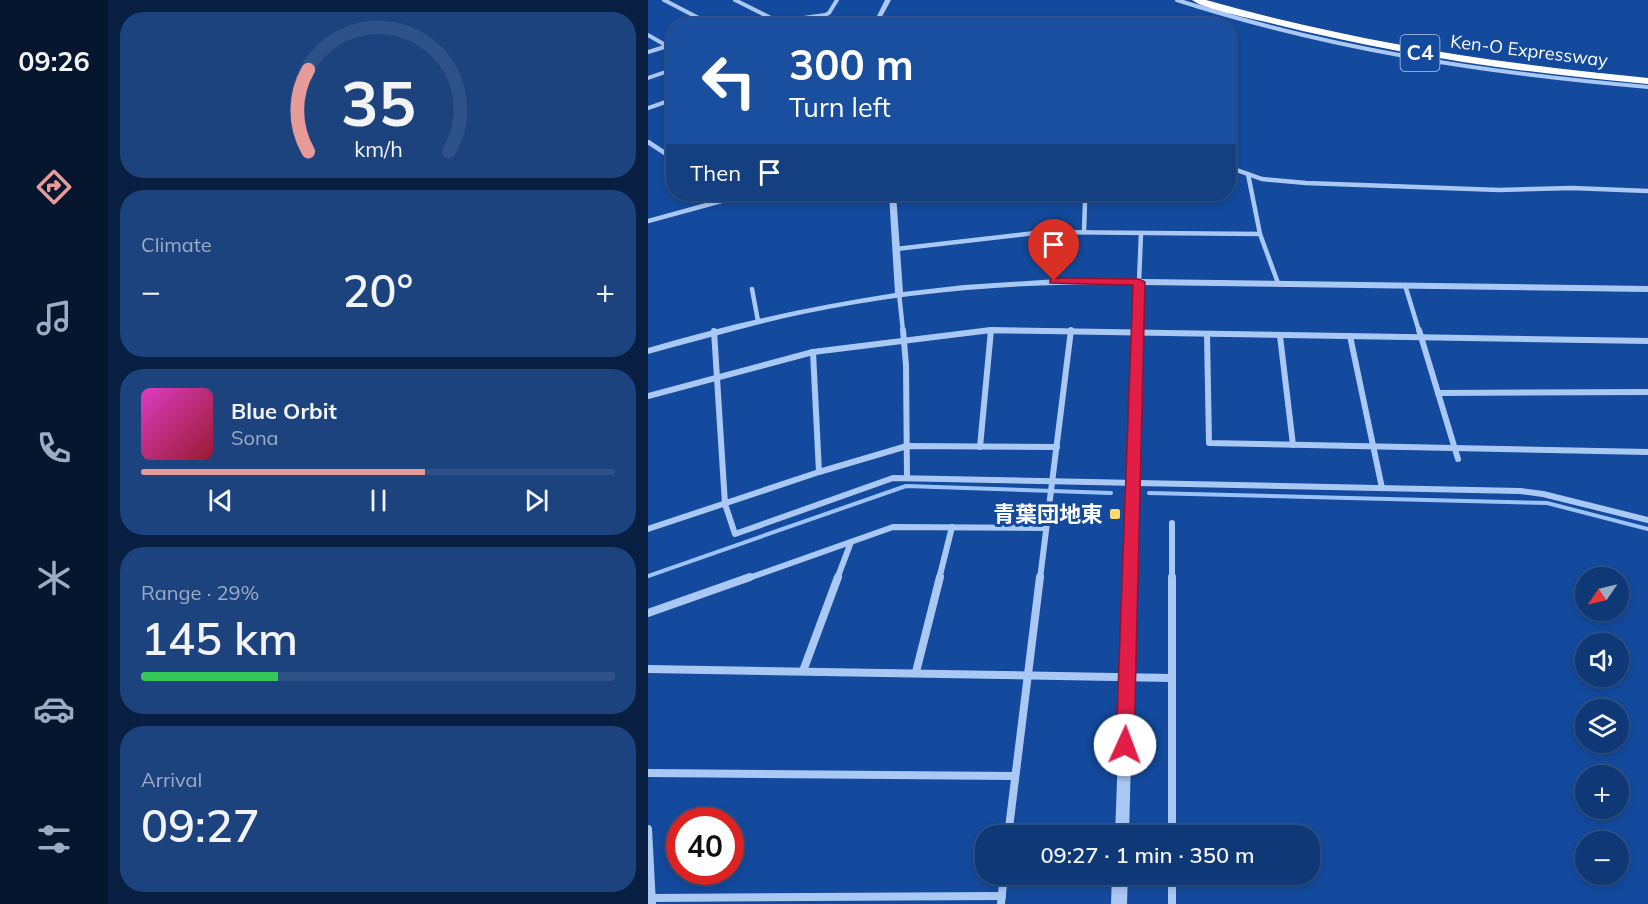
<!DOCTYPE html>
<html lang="en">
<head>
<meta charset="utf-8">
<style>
  :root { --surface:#0e3876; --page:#1c437e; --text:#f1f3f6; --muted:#9bacc5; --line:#2e5288; --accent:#e69b98 }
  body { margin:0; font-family:Mulish,"Noto Sans JP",sans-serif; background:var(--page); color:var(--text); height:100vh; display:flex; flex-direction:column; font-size:22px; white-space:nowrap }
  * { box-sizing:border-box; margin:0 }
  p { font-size:20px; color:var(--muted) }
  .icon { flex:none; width:33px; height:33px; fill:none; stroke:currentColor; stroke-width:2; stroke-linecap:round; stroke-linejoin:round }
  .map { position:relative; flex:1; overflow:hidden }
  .details { display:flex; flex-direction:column; gap:12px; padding:12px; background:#081f41; width:540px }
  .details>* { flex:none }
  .top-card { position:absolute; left:18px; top:18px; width:570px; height:183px; border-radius:24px; box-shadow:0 3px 9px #0003,0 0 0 2px var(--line); background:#1a4fa0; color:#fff; overflow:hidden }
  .needle { width:39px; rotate:236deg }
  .fabs { position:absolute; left:927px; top:567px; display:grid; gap:12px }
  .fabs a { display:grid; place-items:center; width:54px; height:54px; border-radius:50%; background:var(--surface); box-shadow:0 3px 9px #0003,0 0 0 2px var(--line); font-size:30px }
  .speed { position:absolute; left:18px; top:807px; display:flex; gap:12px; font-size:30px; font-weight:700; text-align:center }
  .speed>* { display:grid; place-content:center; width:78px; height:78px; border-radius:50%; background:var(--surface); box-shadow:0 3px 9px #0003,0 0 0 2px var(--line); line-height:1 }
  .speed .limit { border:9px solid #d22; background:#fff; color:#111 }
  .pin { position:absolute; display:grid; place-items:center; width:51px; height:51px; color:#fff; margin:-62px -26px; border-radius:50% 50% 50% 0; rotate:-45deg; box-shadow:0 0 6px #0007 }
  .pin .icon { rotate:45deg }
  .me { position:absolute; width:66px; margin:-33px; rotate:2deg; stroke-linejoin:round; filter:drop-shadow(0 0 4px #0008) }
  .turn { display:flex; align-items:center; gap:21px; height:126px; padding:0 24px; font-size:27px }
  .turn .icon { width:78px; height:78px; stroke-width:2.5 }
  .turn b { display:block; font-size:42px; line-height:51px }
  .then { display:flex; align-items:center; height:57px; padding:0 24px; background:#0003; gap:12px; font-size:22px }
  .big { font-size:45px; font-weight:600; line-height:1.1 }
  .details .tile { flex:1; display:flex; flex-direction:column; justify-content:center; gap:9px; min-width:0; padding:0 21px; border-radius:24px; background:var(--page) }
  .details .dial { align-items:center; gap:0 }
  .dial svg { height:156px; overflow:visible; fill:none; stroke:var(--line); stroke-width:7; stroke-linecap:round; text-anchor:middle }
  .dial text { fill:var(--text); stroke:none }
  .song { display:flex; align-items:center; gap:18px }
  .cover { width:72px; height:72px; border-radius:9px; background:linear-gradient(135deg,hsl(310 70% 55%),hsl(350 70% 35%)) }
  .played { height:6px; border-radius:3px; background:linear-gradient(90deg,var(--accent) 60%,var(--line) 60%) }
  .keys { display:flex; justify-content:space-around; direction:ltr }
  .heat { display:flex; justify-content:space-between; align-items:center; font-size:33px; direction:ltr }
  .charge { height:9px; border-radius:4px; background:linear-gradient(90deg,#34c759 29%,var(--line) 0) }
  .trip { position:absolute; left:327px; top:825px; width:345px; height:60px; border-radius:24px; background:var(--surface); box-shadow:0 3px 9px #0003,0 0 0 2px var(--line); font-weight:600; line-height:60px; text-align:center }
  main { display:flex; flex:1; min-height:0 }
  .dock { display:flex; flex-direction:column; width:108px; justify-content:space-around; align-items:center; background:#06162f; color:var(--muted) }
  .dock .icon { width:42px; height:42px }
  .dock .selected { color:var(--accent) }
  .dock b { font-size:27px; color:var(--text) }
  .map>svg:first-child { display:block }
</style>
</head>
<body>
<main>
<nav class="dock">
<b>09:26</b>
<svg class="icon selected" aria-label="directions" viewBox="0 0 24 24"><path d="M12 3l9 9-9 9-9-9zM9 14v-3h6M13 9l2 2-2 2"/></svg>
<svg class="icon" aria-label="music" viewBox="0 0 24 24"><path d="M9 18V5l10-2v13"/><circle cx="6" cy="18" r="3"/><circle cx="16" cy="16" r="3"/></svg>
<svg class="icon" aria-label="phone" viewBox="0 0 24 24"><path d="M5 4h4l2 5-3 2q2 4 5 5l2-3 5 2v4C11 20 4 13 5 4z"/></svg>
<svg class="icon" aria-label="climate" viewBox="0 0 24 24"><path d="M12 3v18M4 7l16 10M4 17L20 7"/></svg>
<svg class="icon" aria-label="car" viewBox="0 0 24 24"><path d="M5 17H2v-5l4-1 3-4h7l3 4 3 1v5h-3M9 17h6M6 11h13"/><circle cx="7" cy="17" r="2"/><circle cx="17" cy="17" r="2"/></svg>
<svg class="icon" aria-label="filters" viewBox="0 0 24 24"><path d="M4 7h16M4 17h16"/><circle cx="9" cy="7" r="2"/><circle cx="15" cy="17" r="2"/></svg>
</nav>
<section class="details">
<div class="tile dial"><svg viewBox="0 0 100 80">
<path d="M14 69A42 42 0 1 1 86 69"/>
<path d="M14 69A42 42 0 0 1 14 27" stroke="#e69b98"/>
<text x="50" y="56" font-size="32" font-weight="700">35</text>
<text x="50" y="72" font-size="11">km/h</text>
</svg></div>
<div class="tile"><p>Climate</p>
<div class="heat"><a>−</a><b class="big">20°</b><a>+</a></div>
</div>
<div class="tile">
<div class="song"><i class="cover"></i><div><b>Blue Orbit</b><p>Sona</p></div></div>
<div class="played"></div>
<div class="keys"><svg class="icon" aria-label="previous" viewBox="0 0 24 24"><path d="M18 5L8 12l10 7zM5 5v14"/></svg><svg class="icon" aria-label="pause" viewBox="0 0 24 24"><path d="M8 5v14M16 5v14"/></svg><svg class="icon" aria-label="next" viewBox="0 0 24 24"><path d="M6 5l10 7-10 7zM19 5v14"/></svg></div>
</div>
<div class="tile"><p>Range · 29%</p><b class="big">145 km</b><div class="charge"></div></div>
<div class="tile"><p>Arrival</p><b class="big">09:27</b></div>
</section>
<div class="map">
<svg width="1000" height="904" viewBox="0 0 1000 904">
  <rect width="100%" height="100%" fill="#134a9d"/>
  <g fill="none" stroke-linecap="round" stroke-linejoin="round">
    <g stroke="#9bc3f7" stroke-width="4">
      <path d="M 501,493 L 899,503 L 1000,529"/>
      <path d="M 0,576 L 258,486 L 463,493"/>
    </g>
    <g stroke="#a9c8f4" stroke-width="4">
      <path d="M 16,0 L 66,26"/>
      <path d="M 87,0 L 129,21"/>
      <path d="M 529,0 C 684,50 838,73 1000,87"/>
      <path d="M 97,26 L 177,15 L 181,13 L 189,0"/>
      <path d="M 0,35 L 19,46"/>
      <path d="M 0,52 L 26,44"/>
      <path d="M 0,108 L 26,99"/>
      <path d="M 0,142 L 2,143"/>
    </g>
    <g stroke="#a9c8f4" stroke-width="4.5">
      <path d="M 0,142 L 26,159"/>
      <path d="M 580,167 L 614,179 L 658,183 L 851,190 L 924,188 L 1000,191"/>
      <path d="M 600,174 L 612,234 L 630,283"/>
      <path d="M 279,194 L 282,198 L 302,194"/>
      <path d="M 429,194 L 429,199 L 437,202 L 436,232"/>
      <path d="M 0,221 L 99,194"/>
      <path d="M 248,249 L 396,232 L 612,234"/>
      <path d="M 491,282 L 493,233"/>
      <path d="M 757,285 L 771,331"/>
      <path d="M 104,289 L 110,321"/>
      <path d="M 251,293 L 255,331"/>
      <path d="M 333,331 L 416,331"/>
    </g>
    <g stroke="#a9c8f4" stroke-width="6">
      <path d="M 255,330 L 258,365 L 259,478"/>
      <path d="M 771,330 L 810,459"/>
      <path d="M 66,331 L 77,504 L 87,534 L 245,478 L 872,491 L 895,494 L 1000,520"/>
      <path d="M 559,334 L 561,443 L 1000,452"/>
      <path d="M 632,336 L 645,445"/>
      <path d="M 702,336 L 734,488"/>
      <path d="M 165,352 L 171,472"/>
      <path d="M 790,393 L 1000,392"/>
      <path d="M 0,396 L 165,352 L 343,330 L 1000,341"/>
      <path d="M 332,447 L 343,330"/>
      <path d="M 524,523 L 524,579"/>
      <path d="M 0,529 L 171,472 L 259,446 L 409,447"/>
      <path d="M 98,579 L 245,527 L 398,528"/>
      <path d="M 189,579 L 203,542"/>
      <path d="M 291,579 L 304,527"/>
      <path d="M 392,579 L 423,330"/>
    </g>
    <g stroke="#a9c8f4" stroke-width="8">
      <path d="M 524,577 L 524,836"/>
      <path d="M 0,613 L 102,577"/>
      <path d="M 0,669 L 523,678"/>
      <path d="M 155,671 L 190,577"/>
      <path d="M 268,672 L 292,577"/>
      <path d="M 0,773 L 367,776"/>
      <path d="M 0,829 L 4,904"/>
      <path d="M 360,836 L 392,577"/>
      <path d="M 524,874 L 524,904"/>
      <path d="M 3,898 L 354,896"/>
      <path d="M 353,904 L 356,874"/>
    </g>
    <g fill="#a9c8f4" fill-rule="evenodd">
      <path d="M 237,0 L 243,0 L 229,26 L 224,26 Z"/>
      <path d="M 26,67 L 26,71 L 0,80 L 0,76 Z"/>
      <path d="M 241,194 L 248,194 L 255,292 L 316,285 L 424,278 L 1000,286 L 1000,292 L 495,285 L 481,836 L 467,836 L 487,284 C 375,283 264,291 155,314 C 103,325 52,340 0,354 L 0,348 C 81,324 163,306 247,293 Z"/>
      <path d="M 464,874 L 480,874 L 479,904 L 463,904 Z"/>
    </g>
    <path fill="#fff" fill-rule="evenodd" d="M 544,0 L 558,0 C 703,41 850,64 1000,78 L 1000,84 C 872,73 746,54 622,23 C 603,18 557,10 544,0 Z"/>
  </g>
  <path fill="#e11d48" stroke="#92132f" stroke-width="1.5" d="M 406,278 L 491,279 L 497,282 L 486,745 L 483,751 L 477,754 L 470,751 L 468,745 L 485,285 L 402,283 L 402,279 Z"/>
  <rect fill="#ffd96c" stroke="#134a9d" stroke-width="2" x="461" y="508" width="12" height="12" rx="3"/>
  <g text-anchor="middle" stroke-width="6" stroke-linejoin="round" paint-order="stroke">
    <g font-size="18" fill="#fff" stroke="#134a9d">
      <text transform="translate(881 51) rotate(7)" y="6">Ken-O Expressway</text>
    </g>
    <rect fill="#134a9d" stroke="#b8c9e2" stroke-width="1.5" x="752.5" y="35" width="39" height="36" rx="4.5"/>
    <g font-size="21" font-weight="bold" fill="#fff">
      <text x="772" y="60">C4</text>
    </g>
    <g font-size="22" font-weight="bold" fill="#fff" stroke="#134a9d" text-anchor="end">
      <text x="455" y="522">青葉団地東</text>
    </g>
  </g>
</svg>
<div class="fabs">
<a><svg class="needle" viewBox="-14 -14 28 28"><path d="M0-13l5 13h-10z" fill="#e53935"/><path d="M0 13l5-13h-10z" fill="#9bacc5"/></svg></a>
<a><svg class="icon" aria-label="sound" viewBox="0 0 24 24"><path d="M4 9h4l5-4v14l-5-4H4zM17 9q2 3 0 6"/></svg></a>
<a><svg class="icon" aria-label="layers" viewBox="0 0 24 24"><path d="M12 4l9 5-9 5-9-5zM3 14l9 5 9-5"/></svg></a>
<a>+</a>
<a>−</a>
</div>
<div class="speed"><div class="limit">40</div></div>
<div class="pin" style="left:406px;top:281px;background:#d93025"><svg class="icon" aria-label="arrive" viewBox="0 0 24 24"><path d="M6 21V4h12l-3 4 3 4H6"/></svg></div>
<svg class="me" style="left:477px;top:745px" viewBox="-20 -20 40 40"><circle r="19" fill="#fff"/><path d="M0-13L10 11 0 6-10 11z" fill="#e11d48"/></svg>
<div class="trip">09:27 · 1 min · 350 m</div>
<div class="top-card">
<div class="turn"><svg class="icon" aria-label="left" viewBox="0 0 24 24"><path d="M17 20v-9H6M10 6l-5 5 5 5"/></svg><div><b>300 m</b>Turn left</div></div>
<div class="then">Then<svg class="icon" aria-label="arrive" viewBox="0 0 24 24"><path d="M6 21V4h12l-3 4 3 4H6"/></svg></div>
</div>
</div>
</main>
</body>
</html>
